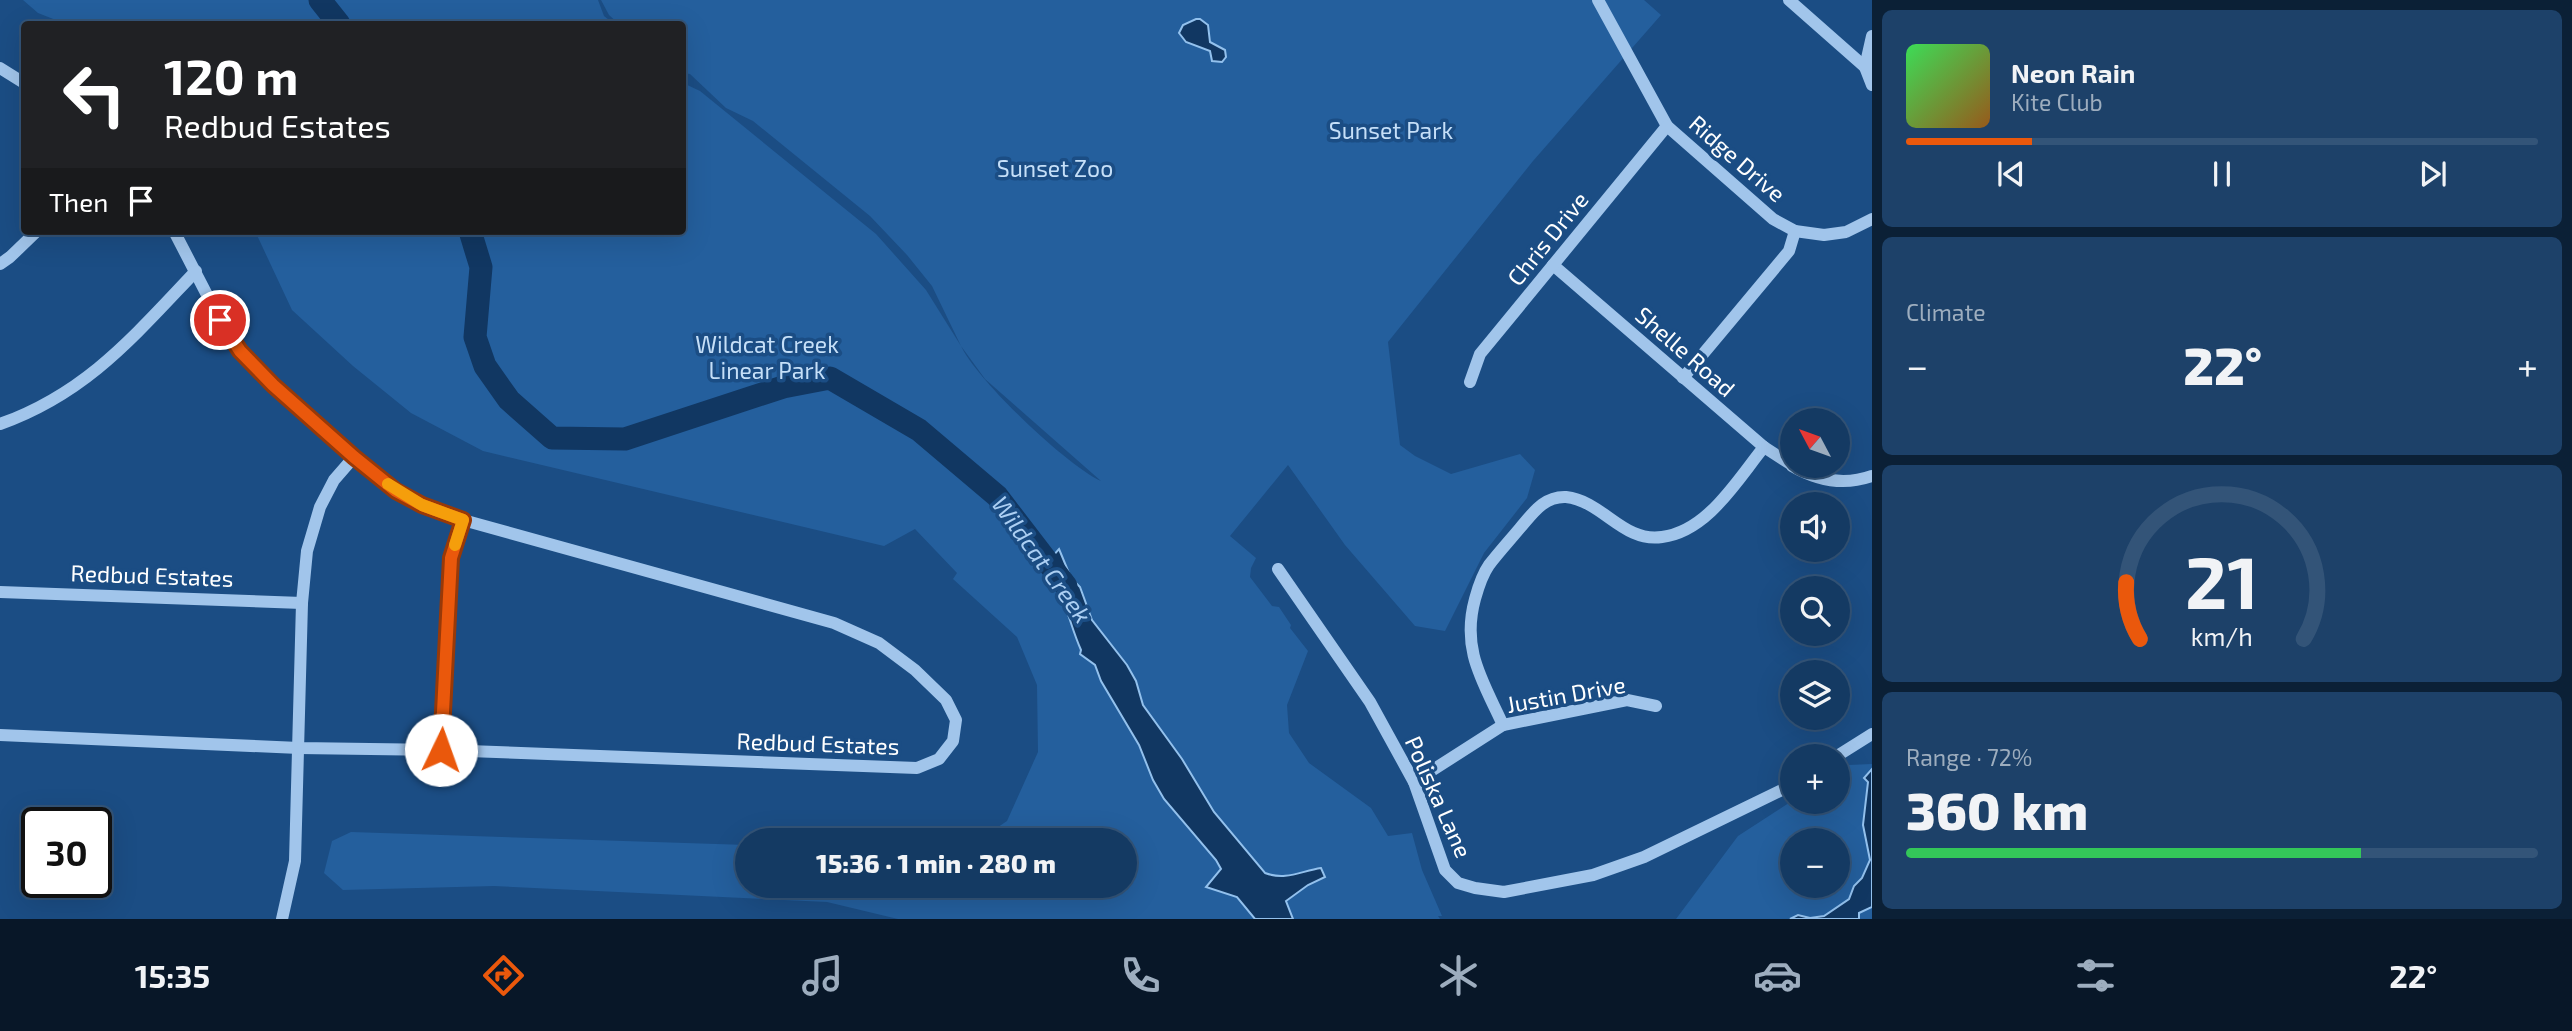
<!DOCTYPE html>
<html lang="en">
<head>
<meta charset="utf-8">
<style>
  :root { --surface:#143a63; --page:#1d4169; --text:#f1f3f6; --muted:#9dadbe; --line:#335478; --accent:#ea580c }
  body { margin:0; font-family:"Exo 2",sans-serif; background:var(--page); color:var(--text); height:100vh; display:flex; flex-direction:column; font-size:26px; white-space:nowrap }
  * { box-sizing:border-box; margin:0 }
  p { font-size:23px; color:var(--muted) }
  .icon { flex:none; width:38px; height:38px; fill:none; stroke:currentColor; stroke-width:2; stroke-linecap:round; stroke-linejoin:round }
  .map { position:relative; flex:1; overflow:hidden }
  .sheet { display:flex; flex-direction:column; gap:10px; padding:10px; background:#0b2036; width:700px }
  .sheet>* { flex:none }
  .banner { position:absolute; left:21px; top:21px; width:665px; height:214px; border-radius:7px; box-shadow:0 7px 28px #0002,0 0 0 2px var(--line); background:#202124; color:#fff; overflow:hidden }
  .needle { width:46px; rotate:311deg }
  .controls { position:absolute; left:1780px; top:408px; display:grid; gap:14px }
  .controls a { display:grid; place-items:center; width:70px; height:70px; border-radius:50%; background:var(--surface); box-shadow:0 7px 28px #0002,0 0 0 2px var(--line); font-size:35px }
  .speed { position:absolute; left:21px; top:807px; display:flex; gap:14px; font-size:35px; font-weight:700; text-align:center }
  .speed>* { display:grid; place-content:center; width:91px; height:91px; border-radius:50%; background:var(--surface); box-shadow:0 7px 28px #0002,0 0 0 2px var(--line); line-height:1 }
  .speed .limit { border:4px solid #111; border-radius:10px; background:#fff; color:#111 }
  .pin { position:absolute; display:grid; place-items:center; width:60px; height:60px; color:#fff; margin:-30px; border:4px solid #fff; border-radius:50%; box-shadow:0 2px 7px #0007 }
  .me { position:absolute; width:77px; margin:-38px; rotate:3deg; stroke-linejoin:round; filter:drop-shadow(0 0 5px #0008) }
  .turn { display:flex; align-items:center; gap:24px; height:147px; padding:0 28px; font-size:32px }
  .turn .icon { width:91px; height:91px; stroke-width:2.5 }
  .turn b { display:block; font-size:49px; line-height:60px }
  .then { display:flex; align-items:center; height:66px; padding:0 28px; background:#0003; gap:14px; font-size:26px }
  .big { font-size:52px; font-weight:800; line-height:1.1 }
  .sheet .tile { flex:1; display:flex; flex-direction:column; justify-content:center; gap:10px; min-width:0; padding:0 24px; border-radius:10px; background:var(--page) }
  .sheet .dial { align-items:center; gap:0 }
  .dial svg { height:182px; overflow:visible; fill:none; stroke:var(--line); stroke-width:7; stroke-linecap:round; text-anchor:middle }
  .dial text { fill:var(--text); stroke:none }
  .song { display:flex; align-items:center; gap:21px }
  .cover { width:84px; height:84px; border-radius:10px; background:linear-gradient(135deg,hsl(130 70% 55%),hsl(30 70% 35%)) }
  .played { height:7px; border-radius:4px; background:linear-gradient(90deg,var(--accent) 20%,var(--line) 20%) }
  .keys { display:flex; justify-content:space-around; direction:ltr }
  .heat { display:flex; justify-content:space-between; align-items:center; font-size:38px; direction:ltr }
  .charge { height:10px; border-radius:5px; background:linear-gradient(90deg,#34c759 72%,var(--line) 0) }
  .trip { position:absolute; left:735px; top:828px; width:402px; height:70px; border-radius:35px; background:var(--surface); box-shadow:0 7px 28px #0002,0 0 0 2px var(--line); font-weight:800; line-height:70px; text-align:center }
  .tabs { display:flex; height:112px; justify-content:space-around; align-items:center; background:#081728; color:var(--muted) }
  .tabs .icon { width:49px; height:49px }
  .tabs .on { color:var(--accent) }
  .tabs b { font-size:32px; color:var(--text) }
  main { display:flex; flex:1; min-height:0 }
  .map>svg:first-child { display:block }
</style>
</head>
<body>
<main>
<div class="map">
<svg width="1872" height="919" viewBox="0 0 1872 919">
  <rect width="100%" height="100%" fill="#1b4d84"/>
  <g fill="#245f9d" fill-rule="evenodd">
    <path d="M 23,0 L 598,0 L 604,16 L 614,24 L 66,24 L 38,13 Z"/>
    <path d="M 601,0 L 1644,0 L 1661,15 L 1533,161 L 1388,342 L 1400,445 L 1415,456 L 1451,474 L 1520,454 L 1535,470 L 1527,498 L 1484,553 L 1445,631 L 1415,626 L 1345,545 L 1288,465 L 1230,536 L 1256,558 L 1251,568 L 1250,577 L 1272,606 L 1279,607 L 1291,625 L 1290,628 L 1308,651 L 1287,705 L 1289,733 L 1309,763 L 1371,808 L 1388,836 L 1412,833 L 1422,870 L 1442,916 L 1438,916 L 1440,919 L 898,919 L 827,902 L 494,886 L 343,890 L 324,873 L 332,841 L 351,832 L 747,845 L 747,886 L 1125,886 L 1125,840 L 979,840 L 1007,821 L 1038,752 L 1037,685 L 1017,637 L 953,579 L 957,573 L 915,529 L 884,546 L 483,451 L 411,413 L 353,366 L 292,310 L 255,231 L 682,231 L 683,83 L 700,91 L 876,234 L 926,290 L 961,346 L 932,286 L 907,255 L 870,216 L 753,121 L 726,108 L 690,74 L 683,73 L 682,24 L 619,24 L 609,15 ZM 961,346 L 985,379 L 1101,481 C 1067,466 977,380 961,346 Z"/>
    <path d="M 1872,764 L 1872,919 L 1676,919 L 1738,836 L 1792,801 L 1838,802 L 1838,771 L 1848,765 ZM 1792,840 L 1838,840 L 1838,886 L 1792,886 Z"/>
  </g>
  <g fill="#113762" stroke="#93c1ed" stroke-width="2">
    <path d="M 1196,19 L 1200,19 L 1208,25 L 1210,42 L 1225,50 L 1226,57 L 1222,62 L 1212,61 L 1210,51 L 1186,42 L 1179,33 L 1183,25 Z"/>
    <path d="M 1059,549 L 1071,578 L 1080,587 L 1092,620 L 1127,665 L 1136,681 L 1143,705 L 1182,759 L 1214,812 L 1265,873 C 1286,881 1301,871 1321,868 L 1325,877 L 1308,885 L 1286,901 L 1293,919 L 1255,919 L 1237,897 L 1206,887 L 1221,869 L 1216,860 L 1164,799 L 1153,780 L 1139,745 L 1101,681 L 1095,665 L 1080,654 L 1081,650 C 1068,621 1065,591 1043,567 Z"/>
    <path d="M 1872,769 L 1872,907 L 1859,913 L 1859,919 L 1790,919 L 1798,915 L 1810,918 L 1824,916 L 1849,899 L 1854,886 L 1862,878 L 1870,860 L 1863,825 L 1868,782 L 1864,778 Z"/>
  </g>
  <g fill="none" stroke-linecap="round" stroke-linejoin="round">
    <g stroke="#113762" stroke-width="23">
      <path d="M 320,0 L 339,24"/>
      <path d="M 470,231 L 481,267 L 475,337 L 485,366 L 509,400 L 552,438 L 625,439 L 783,387 L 830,378 L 919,430 L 997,496 L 1066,586"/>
    </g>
    <g stroke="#a1c5eb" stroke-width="12">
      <path d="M 1598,0 L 1667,126 L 1773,219 L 1795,231 L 1824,235 L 1846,232 L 1872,219"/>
      <path d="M 1789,0 L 1865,67 L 1872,67"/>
      <path d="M 1872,36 L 1865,67 L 1872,85"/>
      <path d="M 0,68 L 24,83"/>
      <path d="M 0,264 L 10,257 L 37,231"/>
      <path d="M 1553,265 L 1764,447 L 1792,465"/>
      <path d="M 1683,378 L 1789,251 L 1795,231"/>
      <path d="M 1470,382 L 1480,354 L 1667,126"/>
      <path d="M 0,424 C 87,393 134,336 196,271"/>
      <path d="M 1792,466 C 1818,481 1844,486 1872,476"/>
      <path d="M 1278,569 L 1370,702 L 1414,782 L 1445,870 L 1458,883 L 1475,888 L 1504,892 L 1593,875 L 1644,857 L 1792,785"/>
      <path d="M 0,592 L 302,603"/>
      <path d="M 1503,725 C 1483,681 1461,650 1475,599 C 1478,588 1482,575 1489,565 C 1499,552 1510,540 1520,528 C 1533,513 1544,496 1566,497 C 1603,501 1623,543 1662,537 C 1708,531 1737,480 1764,447"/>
      <path d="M 0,735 L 299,748 L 441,750 L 917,768 L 939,759 L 953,741 L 956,720 L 946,700 L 915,670 L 879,643 L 834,623 L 463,520 L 422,505 L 396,491 L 273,385 L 240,351 L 220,320 L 174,231"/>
      <path d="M 441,750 L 451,558 L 463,520"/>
      <path d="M 1837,756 L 1872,734"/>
      <path d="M 1414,782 L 1503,725 L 1627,700 L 1656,706"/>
      <path d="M 282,919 L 295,861 L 302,603 L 307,551 L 320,507 L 334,480 L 354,457"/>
    </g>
  </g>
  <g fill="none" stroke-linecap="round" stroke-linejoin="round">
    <defs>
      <path id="route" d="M 220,320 L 240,351 L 273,385 L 354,457 L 396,491 L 422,505 L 463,520 L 451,558 L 441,750"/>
    </defs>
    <use href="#route" stroke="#983908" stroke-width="18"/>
    <use href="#route" stroke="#ea580c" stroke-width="12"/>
    <path stroke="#f59e0b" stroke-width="12" d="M 388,484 L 422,505 L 463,520 L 455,545"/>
  </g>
  <g text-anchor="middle" stroke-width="7" stroke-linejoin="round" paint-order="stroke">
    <g font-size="23" fill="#c5dff8" stroke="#1b4d84">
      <text x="1391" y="139">Sunset Park</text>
      <text x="1055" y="177">Sunset Zoo</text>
      <text x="767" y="353">Wildcat Creek<tspan x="767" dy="26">Linear Park</tspan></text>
    </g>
    <g font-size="23" fill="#fff" stroke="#1b4d84">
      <text transform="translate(1737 159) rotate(41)" y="8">Ridge Drive</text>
      <text transform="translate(1548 239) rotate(-51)" y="8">Chris Drive</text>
      <text transform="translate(1685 352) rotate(41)" y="8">Shelle Road</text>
      <text transform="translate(152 576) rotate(2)" y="8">Redbud Estates</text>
      <text transform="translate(1566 695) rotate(-10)" y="8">Justin Drive</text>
      <text transform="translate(818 744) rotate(2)" y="8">Redbud Estates</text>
      <text transform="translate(1438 797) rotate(66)" y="8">Poliska Lane</text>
    </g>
    <g font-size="24" font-style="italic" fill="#accff3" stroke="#1b4d84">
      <text transform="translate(1041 560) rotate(54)" y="8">Wildcat Creek</text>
    </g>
  </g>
</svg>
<div class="controls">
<a><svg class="needle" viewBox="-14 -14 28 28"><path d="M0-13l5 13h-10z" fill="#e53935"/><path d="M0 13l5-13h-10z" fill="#9dadbe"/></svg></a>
<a><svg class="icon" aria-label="sound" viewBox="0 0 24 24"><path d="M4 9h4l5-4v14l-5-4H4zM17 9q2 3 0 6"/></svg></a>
<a><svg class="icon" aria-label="search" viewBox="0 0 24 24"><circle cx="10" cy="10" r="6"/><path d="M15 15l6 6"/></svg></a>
<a><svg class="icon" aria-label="layers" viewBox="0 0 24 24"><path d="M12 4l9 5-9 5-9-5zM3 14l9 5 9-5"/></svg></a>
<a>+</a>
<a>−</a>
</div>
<div class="speed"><div class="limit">30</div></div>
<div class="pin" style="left:220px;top:320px;background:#d93025"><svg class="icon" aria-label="arrive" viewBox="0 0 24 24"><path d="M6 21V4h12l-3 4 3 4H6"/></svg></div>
<svg class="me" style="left:441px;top:750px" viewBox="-20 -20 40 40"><circle r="19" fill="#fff"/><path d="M0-13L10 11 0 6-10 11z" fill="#ea580c"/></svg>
<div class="trip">15:36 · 1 min · 280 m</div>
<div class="banner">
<div class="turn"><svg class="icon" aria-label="left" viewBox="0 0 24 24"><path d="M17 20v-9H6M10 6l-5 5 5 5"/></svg><div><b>120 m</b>Redbud Estates</div></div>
<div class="then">Then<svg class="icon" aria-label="arrive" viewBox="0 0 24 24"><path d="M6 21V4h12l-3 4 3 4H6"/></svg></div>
</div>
</div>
<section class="sheet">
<div class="tile">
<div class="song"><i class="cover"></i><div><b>Neon Rain</b><p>Kite Club</p></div></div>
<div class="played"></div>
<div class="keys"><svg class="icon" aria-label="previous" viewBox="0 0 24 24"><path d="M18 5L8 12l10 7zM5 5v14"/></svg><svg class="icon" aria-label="pause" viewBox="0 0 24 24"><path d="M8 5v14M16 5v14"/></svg><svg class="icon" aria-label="next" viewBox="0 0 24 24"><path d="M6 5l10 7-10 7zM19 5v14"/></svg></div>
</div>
<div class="tile"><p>Climate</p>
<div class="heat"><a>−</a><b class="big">22°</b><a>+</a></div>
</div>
<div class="tile dial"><svg viewBox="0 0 100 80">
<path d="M14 69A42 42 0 1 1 86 69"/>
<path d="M14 69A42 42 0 0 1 8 44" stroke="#ea580c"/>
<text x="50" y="56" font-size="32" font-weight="700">21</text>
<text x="50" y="72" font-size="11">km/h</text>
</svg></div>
<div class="tile"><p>Range · 72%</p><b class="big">360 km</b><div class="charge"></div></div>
</section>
</main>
<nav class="tabs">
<b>15:35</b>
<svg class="icon on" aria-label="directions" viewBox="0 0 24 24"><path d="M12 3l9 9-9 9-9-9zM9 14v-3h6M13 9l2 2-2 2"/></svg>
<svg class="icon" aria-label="music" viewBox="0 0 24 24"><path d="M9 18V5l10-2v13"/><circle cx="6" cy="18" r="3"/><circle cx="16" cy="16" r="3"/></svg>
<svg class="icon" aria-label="phone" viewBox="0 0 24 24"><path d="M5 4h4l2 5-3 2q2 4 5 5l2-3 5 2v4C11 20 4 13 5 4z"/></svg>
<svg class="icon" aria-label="climate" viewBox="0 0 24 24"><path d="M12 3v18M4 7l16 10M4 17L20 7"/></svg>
<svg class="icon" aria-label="car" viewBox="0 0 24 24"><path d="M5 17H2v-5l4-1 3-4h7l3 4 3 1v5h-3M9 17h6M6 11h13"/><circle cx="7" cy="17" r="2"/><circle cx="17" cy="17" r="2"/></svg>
<svg class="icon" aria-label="filters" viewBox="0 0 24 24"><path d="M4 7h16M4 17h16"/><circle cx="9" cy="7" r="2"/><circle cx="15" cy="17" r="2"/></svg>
<b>22°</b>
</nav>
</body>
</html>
